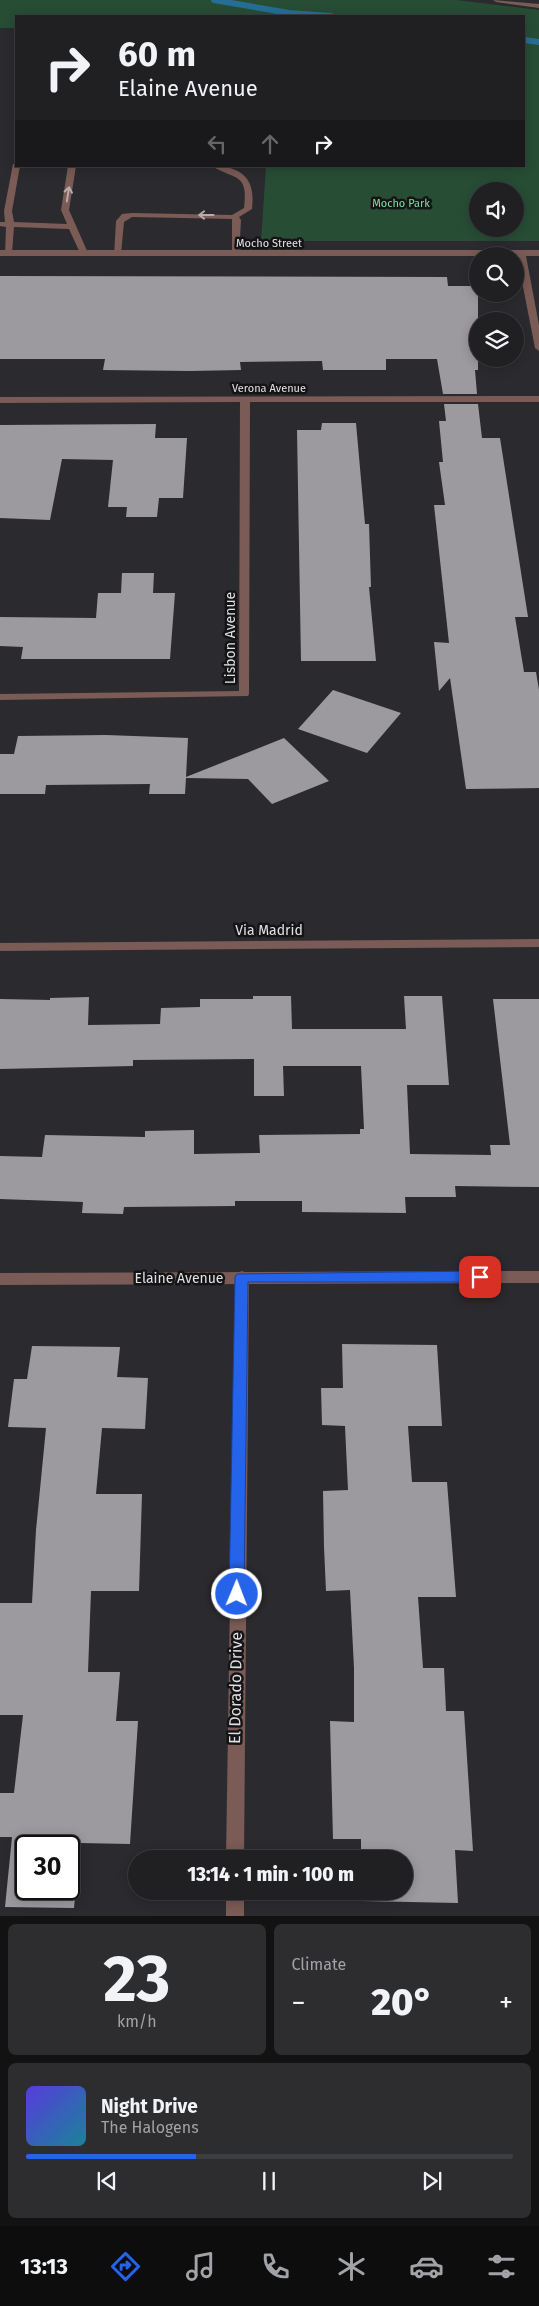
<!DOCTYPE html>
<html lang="en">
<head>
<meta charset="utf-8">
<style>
  :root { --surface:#202023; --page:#2d2d30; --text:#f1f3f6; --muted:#a2a3a6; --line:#3d3e41; --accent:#2563eb }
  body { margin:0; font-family:"Fira Sans",sans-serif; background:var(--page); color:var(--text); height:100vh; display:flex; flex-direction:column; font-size:19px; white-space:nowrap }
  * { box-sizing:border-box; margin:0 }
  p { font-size:16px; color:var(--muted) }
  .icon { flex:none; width:28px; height:28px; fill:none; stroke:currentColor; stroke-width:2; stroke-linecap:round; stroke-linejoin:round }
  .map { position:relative; height:1916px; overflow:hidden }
  .details { display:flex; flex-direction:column; gap:8px; padding:8px; background:#121213; flex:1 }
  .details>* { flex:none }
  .top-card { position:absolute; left:15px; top:15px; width:510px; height:152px; border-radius:0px; box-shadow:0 2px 12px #0003,0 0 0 1px var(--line); background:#202023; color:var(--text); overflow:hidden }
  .buttons { position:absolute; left:469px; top:182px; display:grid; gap:10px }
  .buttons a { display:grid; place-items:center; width:55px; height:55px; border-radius:50%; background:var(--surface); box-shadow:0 2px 12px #0003,0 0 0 1px var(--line); font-size:25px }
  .speed { position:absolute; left:15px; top:1835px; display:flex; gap:10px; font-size:25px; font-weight:700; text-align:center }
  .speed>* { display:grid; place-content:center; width:65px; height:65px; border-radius:50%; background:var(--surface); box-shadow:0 2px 12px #0003,0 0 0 1px var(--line); line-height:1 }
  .speed .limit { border:2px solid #111; border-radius:8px; background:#fff; color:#111 }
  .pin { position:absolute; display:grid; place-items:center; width:42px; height:42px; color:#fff; margin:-21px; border-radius:10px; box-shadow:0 2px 8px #0006 }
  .me { position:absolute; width:55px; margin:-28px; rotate:1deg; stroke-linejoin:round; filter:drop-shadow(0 0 4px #0008) }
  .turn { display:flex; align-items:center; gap:18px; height:105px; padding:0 20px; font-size:22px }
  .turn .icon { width:65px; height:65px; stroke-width:2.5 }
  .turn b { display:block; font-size:35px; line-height:42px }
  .lanes { display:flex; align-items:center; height:48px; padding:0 20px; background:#0003; justify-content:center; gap:25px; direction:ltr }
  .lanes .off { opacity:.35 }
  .big { font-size:38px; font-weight:800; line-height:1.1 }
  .details .tile { flex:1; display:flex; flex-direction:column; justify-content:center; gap:8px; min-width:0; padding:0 18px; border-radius:8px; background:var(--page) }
  .details .dial { align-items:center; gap:0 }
  .dial b { font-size:65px; line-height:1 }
  .song { display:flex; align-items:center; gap:15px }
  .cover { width:60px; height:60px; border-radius:8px; background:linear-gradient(135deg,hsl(250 70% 55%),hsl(190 70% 35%)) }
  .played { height:5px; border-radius:2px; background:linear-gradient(90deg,var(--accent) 35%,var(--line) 35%) }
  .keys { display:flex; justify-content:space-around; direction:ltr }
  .heat { display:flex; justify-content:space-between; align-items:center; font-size:28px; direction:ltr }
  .details .tiles { flex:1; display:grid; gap:8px; grid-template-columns:1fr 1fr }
  .tile:last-child { grid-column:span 2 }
  .trip { position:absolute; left:128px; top:1850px; width:285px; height:50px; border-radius:25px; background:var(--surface); box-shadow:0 2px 12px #0003,0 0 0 1px var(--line); font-weight:800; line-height:50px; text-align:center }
  .tabs { display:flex; height:80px; justify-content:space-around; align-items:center; background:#0d0d0e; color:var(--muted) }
  .tabs .icon { width:35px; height:35px }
  .tabs .on { color:var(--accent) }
  .tabs b { font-size:22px; color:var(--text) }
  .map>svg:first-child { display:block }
</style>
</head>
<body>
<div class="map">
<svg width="539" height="1916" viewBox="0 0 539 1916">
  <rect width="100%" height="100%" fill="#2b2b2f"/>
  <path fill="#274d35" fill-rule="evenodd" d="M 0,0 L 456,0 L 539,10 L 539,241 L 261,241 L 266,166 L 524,166 L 524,16 L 16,16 L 16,28 L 0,28 ZM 478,191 L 515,191 L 515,229 L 478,229 Z"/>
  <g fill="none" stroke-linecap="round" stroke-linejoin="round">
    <g stroke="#266e95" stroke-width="6">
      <path d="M 214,0 L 289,13 L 331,16"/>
      <path d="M 524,40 L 539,42"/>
    </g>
  </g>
  <g fill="#9c9a9f" fill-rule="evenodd">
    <path d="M 0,276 L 447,277 L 448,286 L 478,286 L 478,370 L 475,370 L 477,394 L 443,394 L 437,359 L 386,359 L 386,370 L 323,370 L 322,361 L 240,362 L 241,370 L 190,371 L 103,370 L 105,359 L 0,359 Z"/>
    <path d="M 444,404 L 478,404 L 482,438 L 500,438 L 528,617 L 515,617 L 524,672 L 536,672 L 539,690 L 539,788 L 466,789 L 450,678 L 439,691 L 434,642 L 449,643 L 434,505 L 445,505 L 439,462 L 443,462 L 439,421 L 446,421 Z"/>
    <path d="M 322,423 L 356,423 L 365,524 L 369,524 L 371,587 L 369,587 L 376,661 L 301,661 L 297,430 L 321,430 Z"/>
    <path d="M 156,424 L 155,438 L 187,438 L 183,498 L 159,498 L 157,517 L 126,517 L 127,507 L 108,507 L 113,460 L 62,459 L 50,520 L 0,518 L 0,425 Z"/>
    <path d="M 122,573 L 154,573 L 153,593 L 175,593 L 170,659 L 21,659 L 23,647 L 0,646 L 0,617 L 96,618 L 98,593 L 121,593 Z"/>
    <path d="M 333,690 L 401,713 L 367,753 L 298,729 Z"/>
    <path d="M 106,735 L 188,738 L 186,777 L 284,738 L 329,781 L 272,804 L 248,779 L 186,778 L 185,794 L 149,794 L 150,784 L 46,785 L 45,794 L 0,794 L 0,754 L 14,754 L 18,736 Z"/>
    <path d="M 253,996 L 291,996 L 292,1029 L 406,1029 L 404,996 L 442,996 L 449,1085 L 407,1085 L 410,1154 L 491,1155 L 490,1145 L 510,1145 L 493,999 L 539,999 L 539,1187 L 455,1186 L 456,1197 L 405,1197 L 406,1213 L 302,1212 L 302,1201 L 235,1201 L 235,1206 L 124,1207 L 123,1214 L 82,1213 L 83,1202 L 0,1199 L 0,1156 L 42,1157 L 45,1135 L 145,1137 L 145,1131 L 194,1130 L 194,1154 L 260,1153 L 259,1135 L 360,1134 L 360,1129 L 364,1129 L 361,1066 L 283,1066 L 284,1096 L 254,1096 L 254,1059 L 133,1060 L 133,1066 L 0,1069 L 0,999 L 50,1000 L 50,998 L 89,997 L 88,1025 L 160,1024 L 161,1008 L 200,1007 L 200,999 L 253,999 Z"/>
    <path d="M 342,1344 L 437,1345 L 442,1426 L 408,1426 L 412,1482 L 447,1482 L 456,1597 L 418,1597 L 423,1668 L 444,1668 L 446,1711 L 464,1711 L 473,1851 L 455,1850 L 458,1903 L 362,1901 L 362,1891 L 404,1891 L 404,1859 L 361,1859 L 361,1839 L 333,1839 L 330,1721 L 354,1722 L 354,1668 L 350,1590 L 326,1591 L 324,1547 L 323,1491 L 348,1490 L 345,1426 L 322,1425 L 321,1388 L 343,1388 Z"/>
    <path d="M 32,1346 L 120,1347 L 117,1377 L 148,1378 L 145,1429 L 102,1428 L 96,1494 L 142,1494 L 139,1591 L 91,1591 L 88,1672 L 120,1672 L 116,1721 L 138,1721 L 130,1844 L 80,1843 L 74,1908 L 5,1907 L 12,1837 L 0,1837 L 0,1793 L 14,1793 L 23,1715 L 0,1715 L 0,1603 L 32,1603 L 36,1530 L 46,1428 L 8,1427 L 14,1379 L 27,1379 ZM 26,1846 L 69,1846 L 69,1889 L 26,1889 Z"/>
  </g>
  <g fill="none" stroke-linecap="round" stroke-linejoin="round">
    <g fill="#7a5b55" fill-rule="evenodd">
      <path d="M 493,0 L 539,4 L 539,8 L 496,2 Z"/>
      <path d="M 13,164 L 20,166 L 12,211 L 14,222 L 67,224 L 61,210 L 68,166 L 76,166 L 69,210 L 88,253 L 87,255 L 81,255 L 69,229 L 14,227 L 12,253 L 5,255 L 6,227 L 0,226 L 0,222 L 5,222 L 4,211 Z"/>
      <path d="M 212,166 C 242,166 256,179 252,209 L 239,217 L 241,220 L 239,256 L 232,254 L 232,219 L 132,217 L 124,222 L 121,254 L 114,256 L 116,221 L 122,214 L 132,213 L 232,215 L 244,208 C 249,172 234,180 212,166 Z"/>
    </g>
    <g fill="#7a5b55" fill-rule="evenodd">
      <path d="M 0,250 L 539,250 L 539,256 L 526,256 L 539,325 L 539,351 L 535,348 L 517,256 L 0,256 Z"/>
      <path d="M 539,396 L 539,402 L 250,402 L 249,694 L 248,696 L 0,700 L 0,694 L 239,691 L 240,402 L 0,403 L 0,397 Z"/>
      <path d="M 539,939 L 539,947 L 0,951 L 0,943 Z"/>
      <path d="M 242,1271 L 247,1273 L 249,1277 L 244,1859 L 226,1859 L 235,1277 L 237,1273 Z"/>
      <rect x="226" y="1891" width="18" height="25"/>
    </g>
    <path fill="#7a5b55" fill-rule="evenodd" d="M 539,1271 L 539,1283 L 0,1285 L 0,1273 Z"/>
  </g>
  <defs><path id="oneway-shaft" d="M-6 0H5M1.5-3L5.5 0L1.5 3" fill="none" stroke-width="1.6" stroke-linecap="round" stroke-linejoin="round" transform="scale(1.25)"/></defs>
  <g stroke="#b8abab">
    <use href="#oneway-shaft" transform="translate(68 194) rotate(-81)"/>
    <use href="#oneway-shaft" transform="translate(206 215) rotate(-180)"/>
  </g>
  <path fill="#2563eb" stroke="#184099" d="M 480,1271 L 484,1273 L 486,1277 L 484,1280 L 480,1282 L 248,1282 L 244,1594 L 242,1598 L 237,1600 L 232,1598 L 229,1594 L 235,1277 L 237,1274 Z"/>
  <g text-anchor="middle" stroke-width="5" stroke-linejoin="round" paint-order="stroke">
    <g font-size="11" fill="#81dda1" stroke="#141416">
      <text x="401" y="207">Mocho Park</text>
    </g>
    <g font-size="11" fill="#e1e1e4" stroke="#141416">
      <text x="269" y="247">Mocho Street</text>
      <text x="269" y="392">Verona Avenue</text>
    </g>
    <g font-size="14" fill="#e1e1e4" stroke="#141416">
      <text transform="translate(230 638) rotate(-90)" y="5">Lisbon Avenue</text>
      <text x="269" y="935">Via Madrid</text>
      <text x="179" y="1283">Elaine Avenue</text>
    </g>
    <g font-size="16" fill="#e1e1e4" stroke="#141416">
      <text transform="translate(235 1688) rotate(-89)" y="6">El Dorado Drive</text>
    </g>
  </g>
</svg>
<div class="buttons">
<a><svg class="icon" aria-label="sound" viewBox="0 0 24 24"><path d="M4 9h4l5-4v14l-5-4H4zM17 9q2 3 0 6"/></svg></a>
<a><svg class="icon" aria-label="search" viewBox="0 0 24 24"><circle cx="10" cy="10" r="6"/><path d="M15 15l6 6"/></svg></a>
<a><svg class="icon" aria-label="layers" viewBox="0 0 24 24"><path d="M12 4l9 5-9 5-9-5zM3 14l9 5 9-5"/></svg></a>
</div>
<div class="speed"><div class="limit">30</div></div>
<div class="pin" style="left:480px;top:1277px;background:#d93025"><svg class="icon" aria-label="arrive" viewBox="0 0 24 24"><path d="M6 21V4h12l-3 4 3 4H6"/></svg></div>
<svg class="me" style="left:237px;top:1594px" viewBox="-20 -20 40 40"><circle r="17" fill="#2563eb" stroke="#fff" stroke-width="3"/><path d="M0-11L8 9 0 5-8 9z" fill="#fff"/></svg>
<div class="trip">13:14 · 1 min · 100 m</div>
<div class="top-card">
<div class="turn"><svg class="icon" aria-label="right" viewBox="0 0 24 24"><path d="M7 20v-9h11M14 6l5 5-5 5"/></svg><div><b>60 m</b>Elaine Avenue</div></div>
<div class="lanes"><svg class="icon off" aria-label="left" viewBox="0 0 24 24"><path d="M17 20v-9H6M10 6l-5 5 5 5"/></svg><svg class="icon off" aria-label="ahead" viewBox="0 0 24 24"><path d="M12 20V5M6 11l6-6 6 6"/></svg><svg class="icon" aria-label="right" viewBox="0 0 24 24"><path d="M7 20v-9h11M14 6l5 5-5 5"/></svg></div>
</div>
</div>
<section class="details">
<div class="tiles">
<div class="tile dial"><b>23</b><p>km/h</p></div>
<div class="tile"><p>Climate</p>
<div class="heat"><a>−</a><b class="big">20°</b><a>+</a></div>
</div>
<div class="tile">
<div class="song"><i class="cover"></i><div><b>Night Drive</b><p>The Halogens</p></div></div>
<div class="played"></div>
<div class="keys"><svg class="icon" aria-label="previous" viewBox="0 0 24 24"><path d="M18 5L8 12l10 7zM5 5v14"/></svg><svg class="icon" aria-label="pause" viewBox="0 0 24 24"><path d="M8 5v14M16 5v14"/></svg><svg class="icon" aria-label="next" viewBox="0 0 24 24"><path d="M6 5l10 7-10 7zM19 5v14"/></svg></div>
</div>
</div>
</section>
<nav class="tabs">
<b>13:13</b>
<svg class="icon on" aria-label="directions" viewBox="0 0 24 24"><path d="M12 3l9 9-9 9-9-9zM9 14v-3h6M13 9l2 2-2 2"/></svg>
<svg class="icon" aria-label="music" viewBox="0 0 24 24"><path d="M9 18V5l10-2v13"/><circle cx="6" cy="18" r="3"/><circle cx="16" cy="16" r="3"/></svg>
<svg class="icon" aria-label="phone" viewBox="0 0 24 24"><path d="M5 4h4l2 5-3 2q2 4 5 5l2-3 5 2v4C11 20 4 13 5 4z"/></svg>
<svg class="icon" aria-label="climate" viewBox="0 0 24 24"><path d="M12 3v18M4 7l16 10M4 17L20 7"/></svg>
<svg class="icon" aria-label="car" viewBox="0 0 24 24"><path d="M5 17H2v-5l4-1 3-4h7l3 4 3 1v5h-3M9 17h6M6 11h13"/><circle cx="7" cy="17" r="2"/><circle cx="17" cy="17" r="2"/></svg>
<svg class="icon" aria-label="filters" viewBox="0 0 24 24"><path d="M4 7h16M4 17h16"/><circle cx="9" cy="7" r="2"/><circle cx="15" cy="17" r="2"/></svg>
</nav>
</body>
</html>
